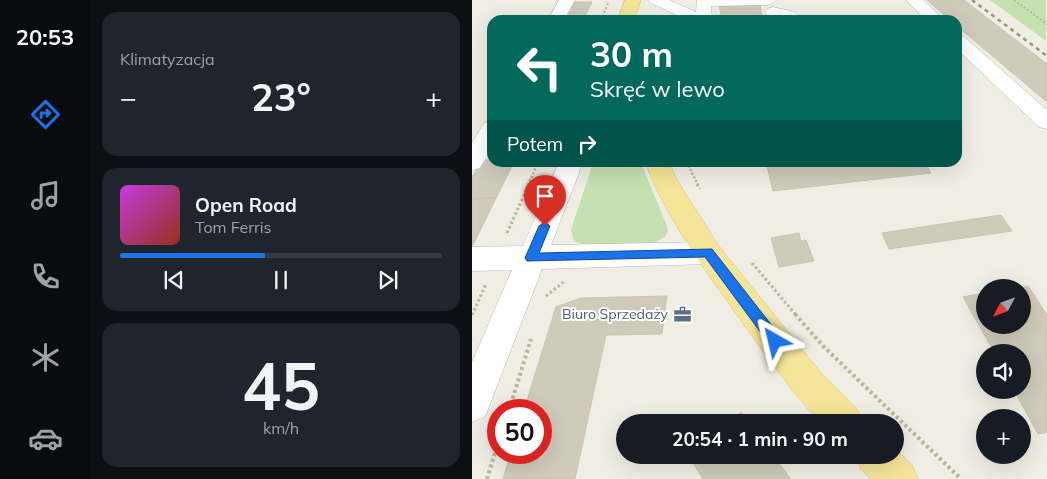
<!DOCTYPE html>
<html lang="pl">
<head>
<meta charset="utf-8">
<style>
  :root { --surface:#171b24; --page:#20242c; --text:#f1f3f6; --muted:#9ea1a6; --line:#363941; --accent:#1a73e8 }
  body { margin:0; font-family:Mulish,sans-serif; background:var(--page); color:var(--text); height:100vh; display:flex; flex-direction:column; font-size:19px; white-space:nowrap }
  * { box-sizing:border-box; margin:0 }
  p { font-size:16px; color:var(--muted) }
  .icon { flex:none; width:28px; height:28px; fill:none; stroke:currentColor; stroke-width:2; stroke-linecap:round; stroke-linejoin:round }
  .map { position:relative; flex:1; overflow:hidden }
  .drawer { display:flex; flex-direction:column; gap:12px; padding:12px; background:#0d0f14; width:382px }
  .drawer>* { flex:none }
  .guide { position:absolute; left:15px; top:15px; width:475px; height:152px; border-radius:15px; box-shadow:0 5px 20px #0002; background:#00695c; color:#fff; overflow:hidden }
  .needle { width:32px; rotate:229deg }
  .buttons { position:absolute; left:504px; top:279px; display:grid; gap:10px }
  .buttons a { display:grid; place-items:center; width:55px; height:55px; border-radius:50%; background:var(--surface); box-shadow:0 5px 20px #0002; font-size:25px }
  .speed { position:absolute; left:15px; top:399px; display:flex; gap:10px; font-size:25px; font-weight:700; text-align:center }
  .speed>* { display:grid; place-content:center; width:65px; height:65px; border-radius:50%; background:var(--surface); box-shadow:0 5px 20px #0002; line-height:1 }
  .speed .limit { border:8px solid #d22; background:#fff; color:#111 }
  .pin { position:absolute; display:grid; place-items:center; width:42px; height:42px; color:#fff; margin:-51px -21px; border-radius:50% 50% 50% 0; rotate:-45deg; box-shadow:0 0 5px #0007 }
  .pin .icon { rotate:45deg }
  .me { position:absolute; width:55px; margin:-28px; rotate:323deg; stroke-linejoin:round; filter:drop-shadow(0 0 4px #0008) }
  .turn { display:flex; align-items:center; gap:18px; height:105px; padding:0 20px; font-size:22px }
  .turn .icon { width:65px; height:65px; stroke-width:2.5 }
  .turn b { display:block; font-size:35px; line-height:42px }
  .then { display:flex; align-items:center; height:48px; padding:0 20px; background:#0003; gap:10px; font-size:19px }
  .big { font-size:38px; font-weight:700; line-height:1.1 }
  .drawer .card { flex:1; display:flex; flex-direction:column; justify-content:center; gap:8px; min-width:0; padding:0 18px; border-radius:15px; background:var(--page) }
  .drawer .dial { align-items:center; gap:0 }
  .dial b { font-size:65px; line-height:1 }
  .song { display:flex; align-items:center; gap:15px }
  .cover { width:60px; height:60px; border-radius:8px; background:linear-gradient(135deg,hsl(290 70% 55%),hsl(10 70% 35%)) }
  .played { height:5px; border-radius:2px; background:linear-gradient(90deg,var(--accent) 45%,var(--line) 45%) }
  .keys { display:flex; justify-content:space-around; direction:ltr }
  .heat { display:flex; justify-content:space-between; align-items:center; font-size:28px; direction:ltr }
  .trip { position:absolute; left:144px; top:414px; width:288px; height:50px; border-radius:25px; background:var(--surface); box-shadow:0 5px 20px #0002; font-weight:700; line-height:50px; text-align:center }
  main { display:flex; flex:1; min-height:0 }
  .tabs { display:flex; flex-direction:column; width:90px; justify-content:space-around; align-items:center; background:#090b0e; color:var(--muted) }
  .tabs .icon { width:35px; height:35px }
  .tabs .selected { color:var(--accent) }
  .tabs b { font-size:22px; color:var(--text) }
  .map>svg:first-child { display:block }
</style>
</head>
<body>
<main>
<nav class="tabs">
<b>20:53</b>
<svg class="icon selected" aria-label="directions" viewBox="0 0 24 24"><path d="M12 3l9 9-9 9-9-9zM9 14v-3h6M13 9l2 2-2 2"/></svg>
<svg class="icon" aria-label="music" viewBox="0 0 24 24"><path d="M9 18V5l10-2v13"/><circle cx="6" cy="18" r="3"/><circle cx="16" cy="16" r="3"/></svg>
<svg class="icon" aria-label="phone" viewBox="0 0 24 24"><path d="M5 4h4l2 5-3 2q2 4 5 5l2-3 5 2v4C11 20 4 13 5 4z"/></svg>
<svg class="icon" aria-label="climate" viewBox="0 0 24 24"><path d="M12 3v18M4 7l16 10M4 17L20 7"/></svg>
<svg class="icon" aria-label="car" viewBox="0 0 24 24"><path d="M5 17H2v-5l4-1 3-4h7l3 4 3 1v5h-3M9 17h6M6 11h13"/><circle cx="7" cy="17" r="2"/><circle cx="17" cy="17" r="2"/></svg>
</nav>
<section class="drawer">
<div class="card"><p>Klimatyzacja</p>
<div class="heat"><a>−</a><b class="big">23°</b><a>+</a></div>
</div>
<div class="card">
<div class="song"><i class="cover"></i><div><b>Open Road</b><p>Tom Ferris</p></div></div>
<div class="played"></div>
<div class="keys"><svg class="icon" aria-label="previous" viewBox="0 0 24 24"><path d="M18 5L8 12l10 7zM5 5v14"/></svg><svg class="icon" aria-label="pause" viewBox="0 0 24 24"><path d="M8 5v14M16 5v14"/></svg><svg class="icon" aria-label="next" viewBox="0 0 24 24"><path d="M6 5l10 7-10 7zM19 5v14"/></svg></div>
</div>
<div class="card dial"><b>45</b><p>km/h</p></div>
</section>
<div class="map">
<svg width="575" height="479" viewBox="0 0 575 479">
  <rect width="100%" height="100%" fill="#f0eee4"/>
  <g fill="#c5e1b0">
    <path d="M 518,0 L 574,0 L 574,41 Z"/>
    <path d="M 121,163 L 169,163 L 195,226 L 196,231 L 193,237 L 180,244 L 112,245 L 102,241 L 99,230 Z"/>
  </g>
  <g fill="#d0cabb" stroke="#cac3af">
    <path d="M 455,0 L 492,0 L 575,64 L 575,102 L 485,26 L 485,20 L 478,20 Z"/>
    <path d="M 98,2 L 120,2 L 112,18 L 89,18 Z"/>
    <path d="M 288,3 L 290,18 L 256,19 L 249,15 L 247,4 Z"/>
    <path d="M 10,160 L 20,160 L 20,162 L 42,162 L 24,198 L 0,199 L 0,177 Z"/>
    <path d="M 294,162 L 453,162 L 459,173 L 301,191 Z"/>
    <path d="M 24,198 L 1,245 L 0,245 L 0,199 Z"/>
    <path d="M 529,215 L 540,231 L 417,249 L 410,233 Z"/>
    <path d="M 327,233 L 329,241 L 334,240 L 342,261 L 307,267 L 299,238 Z"/>
    <path d="M 556,286 L 575,315 L 575,432 L 566,434 L 542,390 L 550,390 L 550,352 L 522,352 L 491,297 L 512,293 L 512,325 L 550,325 L 550,288 Z"/>
    <path d="M 195,296 L 190,334 L 134,335 L 103,479 L 31,479 L 39,452 L 69,452 L 69,410 L 52,410 L 84,307 L 109,298 Z"/>
    <path d="M 269,412 L 276,422 L 255,422 Z"/>
    <path d="M 216,455 L 301,455 L 319,479 L 231,479 Z"/>
  </g>
  <g fill="none" stroke-linecap="round" stroke-linejoin="round">
    <defs>
      <g id="minor">
        <path d="M 87,0 L 103,0 L 92,20 L 76,20 Z"/>
        <path d="M 176,0 L 197,0 L 224,12 L 225,0 L 304,0 L 301,3 L 296,5 L 239,6 L 240,20 L 215,20 L 179,3 Z"/>
        <path d="M 434,0 L 451,0 L 472,20 L 454,20 Z"/>
        <path d="M 301,7 L 322,12 L 333,20 L 313,20 L 295,15 L 293,12 L 295,9 Z"/>
        <path d="M 485,35 L 491,36 L 575,110 L 575,129 L 567,127 L 485,49 Z"/>
        <path d="M 20,121 L 20,147 L 8,168 L 0,170 L 0,143 L 12,123 Z"/>
        <path d="M 87,162 L 111,162 L 79,245 L 236,242 L 246,245 L 250,253 L 246,261 L 236,264 L 70,269 L 13,417 L 0,422 L 0,362 L 40,270 L 0,271 L 0,247 L 51,246 Z"/>
      </g>
      <g id="major">
        <path d="M 153,0 L 169,0 L 162,20 L 146,20 Z"/>
        <path d="M 173,162 L 197,162 L 205,180 L 246,245 L 349,373 L 385,409 L 390,422 L 348,422 C 318,390 294,355 268,319 C 233,270 195,220 173,162 Z"/>
        <path d="M 422,447 L 440,465 L 446,479 L 399,479 L 389,469 L 384,455 L 422,455 Z"/>
      </g>
    </defs>
    <use href="#minor" stroke="#bdb9ab" stroke-width="1"/>
    <use href="#major" stroke="#d7c36b" stroke-width="1"/>
    <g stroke="#bbb39a" stroke-width="2" stroke-dasharray="2 2" stroke-linecap="butt">
      <path d="M 542,0 L 575,24"/>
      <path d="M 129,20 L 136,3"/>
    </g>
    <g stroke="#bbb39a" stroke-width="2.5" stroke-dasharray="2 2" stroke-linecap="butt">
      <path d="M 215,162 L 226,185"/>
      <path d="M 56,185 L 66,162"/>
    </g>
    <g stroke="#bbb39a" stroke-width="3" stroke-dasharray="2.5 2.5" stroke-linecap="butt">
      <path d="M 225,184 L 228,189"/>
      <path d="M 35,233 L 57,184"/>
      <path d="M 280,263 L 324,315"/>
      <path d="M 74,296 L 93,281"/>
      <path d="M 0,315 L 14,284"/>
    </g>
    <g stroke="#bbb39a" stroke-width="4" stroke-dasharray="3 3" stroke-linecap="butt">
      <path d="M 323,314 L 351,346 L 489,479"/>
      <path d="M 37,410 L 59,339"/>
      <path d="M 15,479 L 26,443"/>
    </g>
    <use href="#minor" fill="#fff" fill-rule="evenodd"/>
    <use href="#major" fill="#f4e599" fill-rule="evenodd"/>
    <path stroke="#939393" stroke-width="2.5" stroke-dasharray="4 4" stroke-linecap="butt" d="M 500,0 L 575,56"/>
  </g>
  <path fill="#1a73e8" stroke="#114b97" d="M 73,222 L 78,226 L 67,253 L 240,249 L 308,336 L 310,341 L 308,345 L 303,347 L 298,345 L 233,257 L 55,261 L 53,258 L 67,226 Z"/>
  <defs>
    <symbol id="office-bare" viewBox="-9 -9 18 18"><path d="M-6-3h4V-5.5h4V-3h4V5H-6ZM-1-4.5V-3h2v-1.5ZM-6 0V1H6V0Z" fill="#5c6f8a" stroke="#fff" stroke-width="2.5" paint-order="stroke"/></symbol>
  </defs>
  <g fill-rule="evenodd">
    <use href="#office-bare" x="198" y="302" width="25" height="25"/>
  </g>
  <g text-anchor="middle" stroke-width="4" stroke-linejoin="round" paint-order="stroke">
    <g font-size="14" fill="#4e5e75" stroke="#fff" text-anchor="end">
      <text x="196" y="319">Biuro Sprzedaży</text>
    </g>
  </g>
</svg>
<div class="buttons">
<a><svg class="needle" viewBox="-14 -14 28 28"><path d="M0-13l5 13h-10z" fill="#e53935"/><path d="M0 13l5-13h-10z" fill="#9ea1a6"/></svg></a>
<a><svg class="icon" aria-label="sound" viewBox="0 0 24 24"><path d="M4 9h4l5-4v14l-5-4H4zM17 9q2 3 0 6"/></svg></a>
<a>+</a>
</div>
<div class="speed"><div class="limit">50</div></div>
<div class="pin" style="left:73px;top:226px;background:#d93025"><svg class="icon" aria-label="arrive" viewBox="0 0 24 24"><path d="M6 21V4h12l-3 4 3 4H6"/></svg></div>
<svg class="me" style="left:303px;top:341px" viewBox="-20 -20 40 40"><path d="M0-17L14 15 0 8-14 15z" fill="#1a73e8" stroke="#fff" stroke-width="4"/></svg>
<div class="trip">20:54 · 1 min · 90 m</div>
<div class="guide">
<div class="turn"><svg class="icon" aria-label="left" viewBox="0 0 24 24"><path d="M17 20v-9H6M10 6l-5 5 5 5"/></svg><div><b>30 m</b>Skręć w lewo</div></div>
<div class="then">Potem<svg class="icon" aria-label="right" viewBox="0 0 24 24"><path d="M7 20v-9h11M14 6l5 5-5 5"/></svg></div>
</div>
</div>
</main>
</body>
</html>
